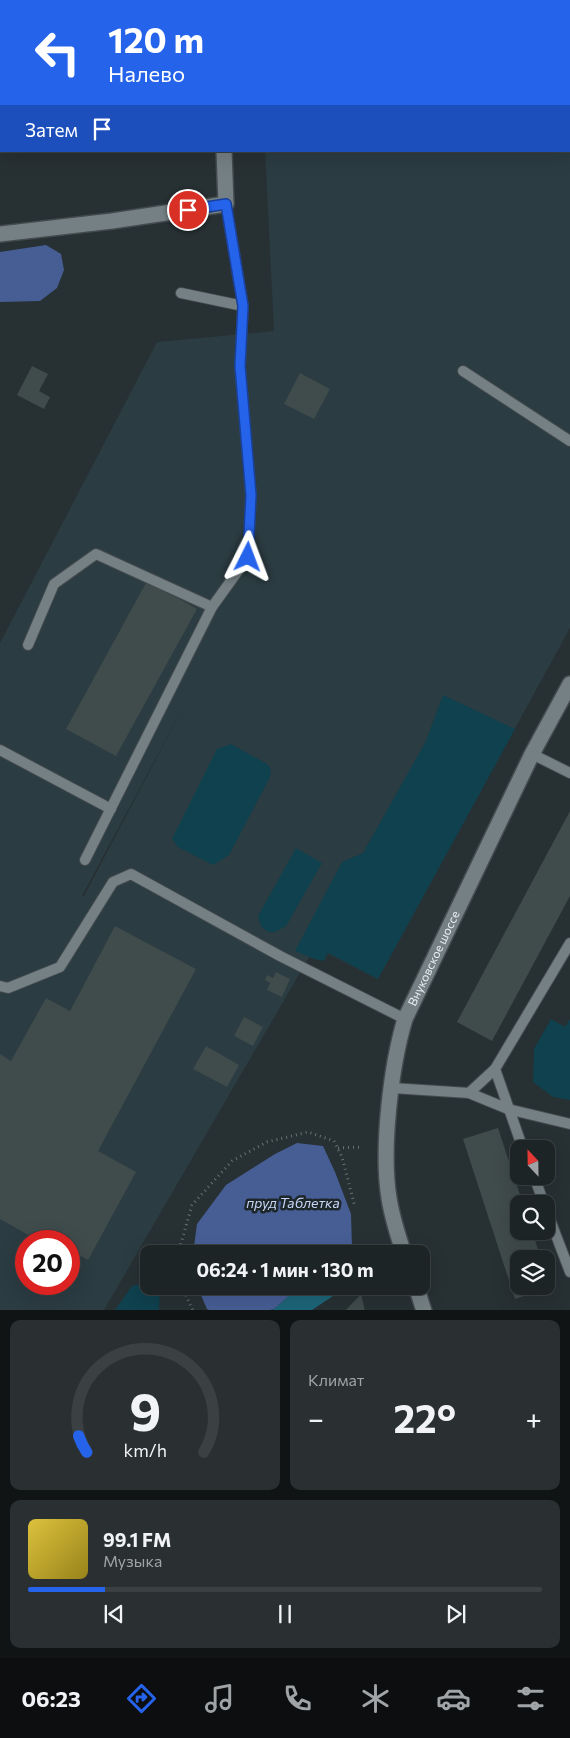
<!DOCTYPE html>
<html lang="ru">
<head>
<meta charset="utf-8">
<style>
  :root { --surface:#1d2426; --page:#2a3032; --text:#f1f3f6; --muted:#a0a4a7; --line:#3b4143; --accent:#2563eb }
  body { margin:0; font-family:Commissioner,sans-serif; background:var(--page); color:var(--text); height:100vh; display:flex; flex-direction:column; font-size:19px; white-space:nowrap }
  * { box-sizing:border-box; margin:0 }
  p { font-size:16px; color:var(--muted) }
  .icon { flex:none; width:28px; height:28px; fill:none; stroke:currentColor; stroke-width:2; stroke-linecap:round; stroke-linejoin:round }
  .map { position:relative; height:1310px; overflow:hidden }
  .sheet { display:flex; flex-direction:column; gap:10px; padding:10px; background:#101415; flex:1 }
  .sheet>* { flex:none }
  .guide { position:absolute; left:0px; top:0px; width:570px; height:152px; box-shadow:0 5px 20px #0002,0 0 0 1px var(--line); background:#2563eb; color:#fff; overflow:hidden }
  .needle { width:32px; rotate:338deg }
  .fabs { position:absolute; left:510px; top:1140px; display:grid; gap:10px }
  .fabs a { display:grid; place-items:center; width:45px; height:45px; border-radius:10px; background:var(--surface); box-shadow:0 5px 20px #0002,0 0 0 1px var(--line); font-size:25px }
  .speed { position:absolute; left:15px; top:1230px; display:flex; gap:10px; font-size:25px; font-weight:700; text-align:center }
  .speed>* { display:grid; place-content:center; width:65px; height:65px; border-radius:50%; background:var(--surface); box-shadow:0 5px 20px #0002,0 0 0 1px var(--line); line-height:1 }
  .speed .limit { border:8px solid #d22; background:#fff; color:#111 }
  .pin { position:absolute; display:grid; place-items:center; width:42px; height:42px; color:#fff; margin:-21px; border:2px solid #fff; border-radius:50%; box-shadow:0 1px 5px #0007 }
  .me { position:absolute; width:55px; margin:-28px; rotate:3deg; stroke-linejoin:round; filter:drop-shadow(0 0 4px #0008) }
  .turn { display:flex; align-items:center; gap:18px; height:105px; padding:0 25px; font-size:22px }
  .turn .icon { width:65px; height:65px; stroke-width:2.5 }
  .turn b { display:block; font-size:35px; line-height:42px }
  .then { display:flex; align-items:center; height:48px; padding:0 25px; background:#0003; gap:10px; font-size:19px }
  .big { font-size:38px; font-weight:700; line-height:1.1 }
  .sheet .card { flex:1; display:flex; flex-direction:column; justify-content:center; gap:8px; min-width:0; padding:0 18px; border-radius:10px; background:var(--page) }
  .sheet .dial { align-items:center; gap:0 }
  .dial svg { height:130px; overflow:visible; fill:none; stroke:var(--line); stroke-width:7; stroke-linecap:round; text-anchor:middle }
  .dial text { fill:var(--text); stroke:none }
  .song { display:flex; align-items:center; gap:15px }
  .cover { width:60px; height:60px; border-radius:8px; background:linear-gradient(135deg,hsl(50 70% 55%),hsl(50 70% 35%)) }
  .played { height:5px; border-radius:2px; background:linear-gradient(90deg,var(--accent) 15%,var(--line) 15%) }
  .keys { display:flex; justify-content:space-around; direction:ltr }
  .heat { display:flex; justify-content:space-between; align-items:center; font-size:28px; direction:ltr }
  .sheet .tiles { flex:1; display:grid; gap:10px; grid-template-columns:1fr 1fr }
  .card:last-child { grid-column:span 2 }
  .trip { position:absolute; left:140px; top:1245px; width:290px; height:50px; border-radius:10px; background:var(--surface); box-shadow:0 5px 20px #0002,0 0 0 1px var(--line); font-weight:700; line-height:50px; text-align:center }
  .tab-bar { display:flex; height:80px; justify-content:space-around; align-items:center; background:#0c0e0f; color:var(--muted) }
  .tab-bar .icon { width:35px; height:35px }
  .tab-bar .active { color:var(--accent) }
  .tab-bar b { font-size:22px; color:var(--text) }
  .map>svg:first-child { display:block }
</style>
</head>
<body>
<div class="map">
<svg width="570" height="1311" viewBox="0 0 570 1311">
  <rect width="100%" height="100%" fill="#273033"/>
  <path fill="#2b3c42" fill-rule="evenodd" d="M 258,0 L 570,0 L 570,628 L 378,979 L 315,947 L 104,1310 L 0,1310 L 0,643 L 157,342 L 274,331 L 265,151 L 569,151 L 569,1 L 258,1 ZM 186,702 L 84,896 L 82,896 ZM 26,1241 L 69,1241 L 69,1284 L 26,1284 Z"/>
  <g fill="#0f414e">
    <path d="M 443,695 L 515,729 L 378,979 L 328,953 L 324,961 L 314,959 L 295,951 L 342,862 L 363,853 L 426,741 Z"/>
    <path d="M 231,744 L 267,764 L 271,769 L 270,777 L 229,855 L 213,865 L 178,847 L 172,839 L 217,749 Z"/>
    <path d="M 296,848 L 322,863 L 286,926 L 275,932 L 268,932 L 261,926 L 258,916 Z"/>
    <path d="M 551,1019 L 565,1027 L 570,1019 L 570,1100 L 553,1097 L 533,1082 L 534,1049 Z"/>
    <path d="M 149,1282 L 149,1286 L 156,1286 L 160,1290 L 159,1310 L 115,1310 L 132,1286 Z"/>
  </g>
  <path fill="#1d6579" d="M 300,1286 L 348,1286 L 312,1310 L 270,1311 L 274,1309 Z"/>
  <g fill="#475e95">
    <path d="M 46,245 L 61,254 L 64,270 L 57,288 L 40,301 L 0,302 L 0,252 Z"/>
    <path d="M 297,1143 L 323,1146 L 335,1172 L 351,1214 L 352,1248 L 343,1254 L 193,1254 L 197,1224 L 226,1185 L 275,1154 Z"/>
    <path d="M 197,1286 L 300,1286 L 274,1309 L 270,1310 L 211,1311 L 207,1309 Z"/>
  </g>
  <g fill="#404b4b">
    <path d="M 32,366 L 48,374 L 39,391 L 50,397 L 44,409 L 17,395 Z"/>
    <path d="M 300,373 L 330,389 L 314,419 L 284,404 Z"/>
    <path d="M 147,581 L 197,609 L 116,756 L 66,729 Z"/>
    <path d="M 570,811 L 570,896 L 492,1041 L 457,1022 Z"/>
    <path d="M 115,926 L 196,969 L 98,1151 L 136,1172 L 88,1260 L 69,1249 L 69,1241 L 54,1241 L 48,1238 L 47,1241 L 39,1241 L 0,1219 L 0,1054 L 11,1061 L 46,998 L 70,1011 Z"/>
    <path d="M 276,972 L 290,979 L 282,997 L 267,990 L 270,983 L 265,980 L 267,975 L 273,978 Z"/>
    <path d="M 244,1017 L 263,1027 L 253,1046 L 234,1036 Z"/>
    <path d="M 206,1046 L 239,1065 L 227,1087 L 193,1069 Z"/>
    <path d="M 498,1128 L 523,1204 L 519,1204 L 519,1231 L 532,1231 L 541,1259 L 519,1259 L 519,1286 L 546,1286 L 547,1274 L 551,1287 L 515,1299 L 463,1139 Z"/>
    <path d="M 361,1294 L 365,1311 L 345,1311 Z"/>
  </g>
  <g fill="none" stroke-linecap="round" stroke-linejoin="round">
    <defs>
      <g id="lane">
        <path d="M 181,293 L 243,306 L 226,204"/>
        <path d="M 463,371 L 570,441"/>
        <path d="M 212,607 L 248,557 L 251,495 L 240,367 L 243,306"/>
        <path d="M 28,645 L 54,584 L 96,554 L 212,607 L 85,860"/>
        <path d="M 0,750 L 111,809"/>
        <path d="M 532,754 L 570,773"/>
        <path d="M 0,986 L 8,988 L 60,967 L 113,882 L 131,874 L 280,956 L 405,1019"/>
        <path d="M 392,1088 L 469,1093 L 508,1109 L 570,1124"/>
        <path d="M 469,1093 L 495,1069"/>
        <path d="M 523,1149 L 495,1069 L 570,943"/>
        <path d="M 534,1176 L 544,1204"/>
        <path d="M 546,1209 L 570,1272"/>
      </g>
      <g id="street">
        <path d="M 220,0 L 221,1"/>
        <path d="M 0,234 L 112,221 L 226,204 L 224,151"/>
      </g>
      <g id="secondary">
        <path id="s1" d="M 404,1254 C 398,1236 392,1217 389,1198 C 381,1149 391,1066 405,1019 L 532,754 L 570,684"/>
        <path d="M 416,1286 L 424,1311"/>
      </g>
    </defs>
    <use href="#lane" stroke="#444b4e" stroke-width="12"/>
    <use href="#street" stroke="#444b4e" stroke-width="18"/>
    <use href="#secondary" stroke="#444b4e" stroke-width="18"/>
    <g stroke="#697174" stroke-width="3" stroke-dasharray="1 4" stroke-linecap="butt">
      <path d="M 338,1148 L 362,1147"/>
      <path d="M 178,1254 L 192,1205 L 232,1161 L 267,1142 L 308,1132 L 334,1141 L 342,1157 L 355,1207"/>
      <path d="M 182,1286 L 193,1311"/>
    </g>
    <use href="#lane" stroke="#758084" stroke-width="10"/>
    <use href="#street" stroke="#758084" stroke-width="15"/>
    <use href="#secondary" stroke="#758084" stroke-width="15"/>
  </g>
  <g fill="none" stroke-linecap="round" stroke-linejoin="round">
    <defs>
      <path id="route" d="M 188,210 L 226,204 L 243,306 L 240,366 L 251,495 L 248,557"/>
    </defs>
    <use href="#route" stroke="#184099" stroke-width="12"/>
    <use href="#route" stroke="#2563eb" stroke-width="9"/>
  </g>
  <g text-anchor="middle" stroke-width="5" stroke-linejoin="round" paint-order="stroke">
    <g font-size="12" fill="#e8eef0" stroke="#1d2629">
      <text dy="4" stroke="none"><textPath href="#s1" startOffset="306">Внуковское шоссе</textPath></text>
    </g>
    <g font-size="14" font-style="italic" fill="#c7d6f8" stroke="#1d2629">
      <text x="293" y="1208">пруд Таблетка</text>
    </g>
  </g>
</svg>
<div class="fabs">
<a><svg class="needle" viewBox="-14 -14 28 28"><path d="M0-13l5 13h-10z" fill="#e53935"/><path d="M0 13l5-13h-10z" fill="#a0a4a7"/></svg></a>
<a><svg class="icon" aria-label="search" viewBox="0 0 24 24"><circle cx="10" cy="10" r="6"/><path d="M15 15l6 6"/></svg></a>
<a><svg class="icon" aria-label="layers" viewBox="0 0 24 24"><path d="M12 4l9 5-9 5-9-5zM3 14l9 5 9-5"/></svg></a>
</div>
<div class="speed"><div class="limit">20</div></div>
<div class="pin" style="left:188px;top:210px;background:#d93025"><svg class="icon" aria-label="arrive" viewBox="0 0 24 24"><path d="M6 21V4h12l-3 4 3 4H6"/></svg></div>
<svg class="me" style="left:248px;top:557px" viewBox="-20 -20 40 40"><path d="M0-17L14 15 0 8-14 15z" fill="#2563eb" stroke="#fff" stroke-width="4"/></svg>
<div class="trip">06:24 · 1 мин · 130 m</div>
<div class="guide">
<div class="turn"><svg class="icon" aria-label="left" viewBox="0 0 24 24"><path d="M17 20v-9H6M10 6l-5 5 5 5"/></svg><div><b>120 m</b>Налево</div></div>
<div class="then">Затем<svg class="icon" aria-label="arrive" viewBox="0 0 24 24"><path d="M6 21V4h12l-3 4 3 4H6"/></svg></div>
</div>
</div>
<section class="sheet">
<div class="tiles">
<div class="card dial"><svg viewBox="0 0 100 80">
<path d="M14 69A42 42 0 1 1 86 69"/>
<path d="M14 69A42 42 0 0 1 9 59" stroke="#2563eb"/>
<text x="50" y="56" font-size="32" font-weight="700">9</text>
<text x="50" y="72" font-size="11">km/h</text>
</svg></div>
<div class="card"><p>Климат</p>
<div class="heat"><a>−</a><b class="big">22°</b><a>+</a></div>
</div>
<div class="card">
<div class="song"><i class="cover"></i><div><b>99.1 FM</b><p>Музыка</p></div></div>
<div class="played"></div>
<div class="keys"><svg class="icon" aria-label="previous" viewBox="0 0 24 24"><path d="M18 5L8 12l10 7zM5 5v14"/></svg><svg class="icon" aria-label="pause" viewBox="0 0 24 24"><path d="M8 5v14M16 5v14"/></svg><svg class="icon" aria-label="next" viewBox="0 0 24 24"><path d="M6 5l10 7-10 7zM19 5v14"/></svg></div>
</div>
</div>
</section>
<nav class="tab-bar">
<b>06:23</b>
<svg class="icon active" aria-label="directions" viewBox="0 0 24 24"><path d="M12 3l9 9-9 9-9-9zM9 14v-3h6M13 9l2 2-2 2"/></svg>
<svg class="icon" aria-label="music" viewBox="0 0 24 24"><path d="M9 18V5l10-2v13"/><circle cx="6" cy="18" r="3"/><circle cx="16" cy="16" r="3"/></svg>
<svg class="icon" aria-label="phone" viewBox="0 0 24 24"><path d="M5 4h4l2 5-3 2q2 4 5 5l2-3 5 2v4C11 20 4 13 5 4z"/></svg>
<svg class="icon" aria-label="climate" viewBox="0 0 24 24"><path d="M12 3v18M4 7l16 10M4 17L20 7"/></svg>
<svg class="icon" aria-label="car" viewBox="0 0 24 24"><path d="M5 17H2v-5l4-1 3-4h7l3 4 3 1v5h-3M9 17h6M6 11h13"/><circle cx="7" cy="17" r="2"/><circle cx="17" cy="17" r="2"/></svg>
<svg class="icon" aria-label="filters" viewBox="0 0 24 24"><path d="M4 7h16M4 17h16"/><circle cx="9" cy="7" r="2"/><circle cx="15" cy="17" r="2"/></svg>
</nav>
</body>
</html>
